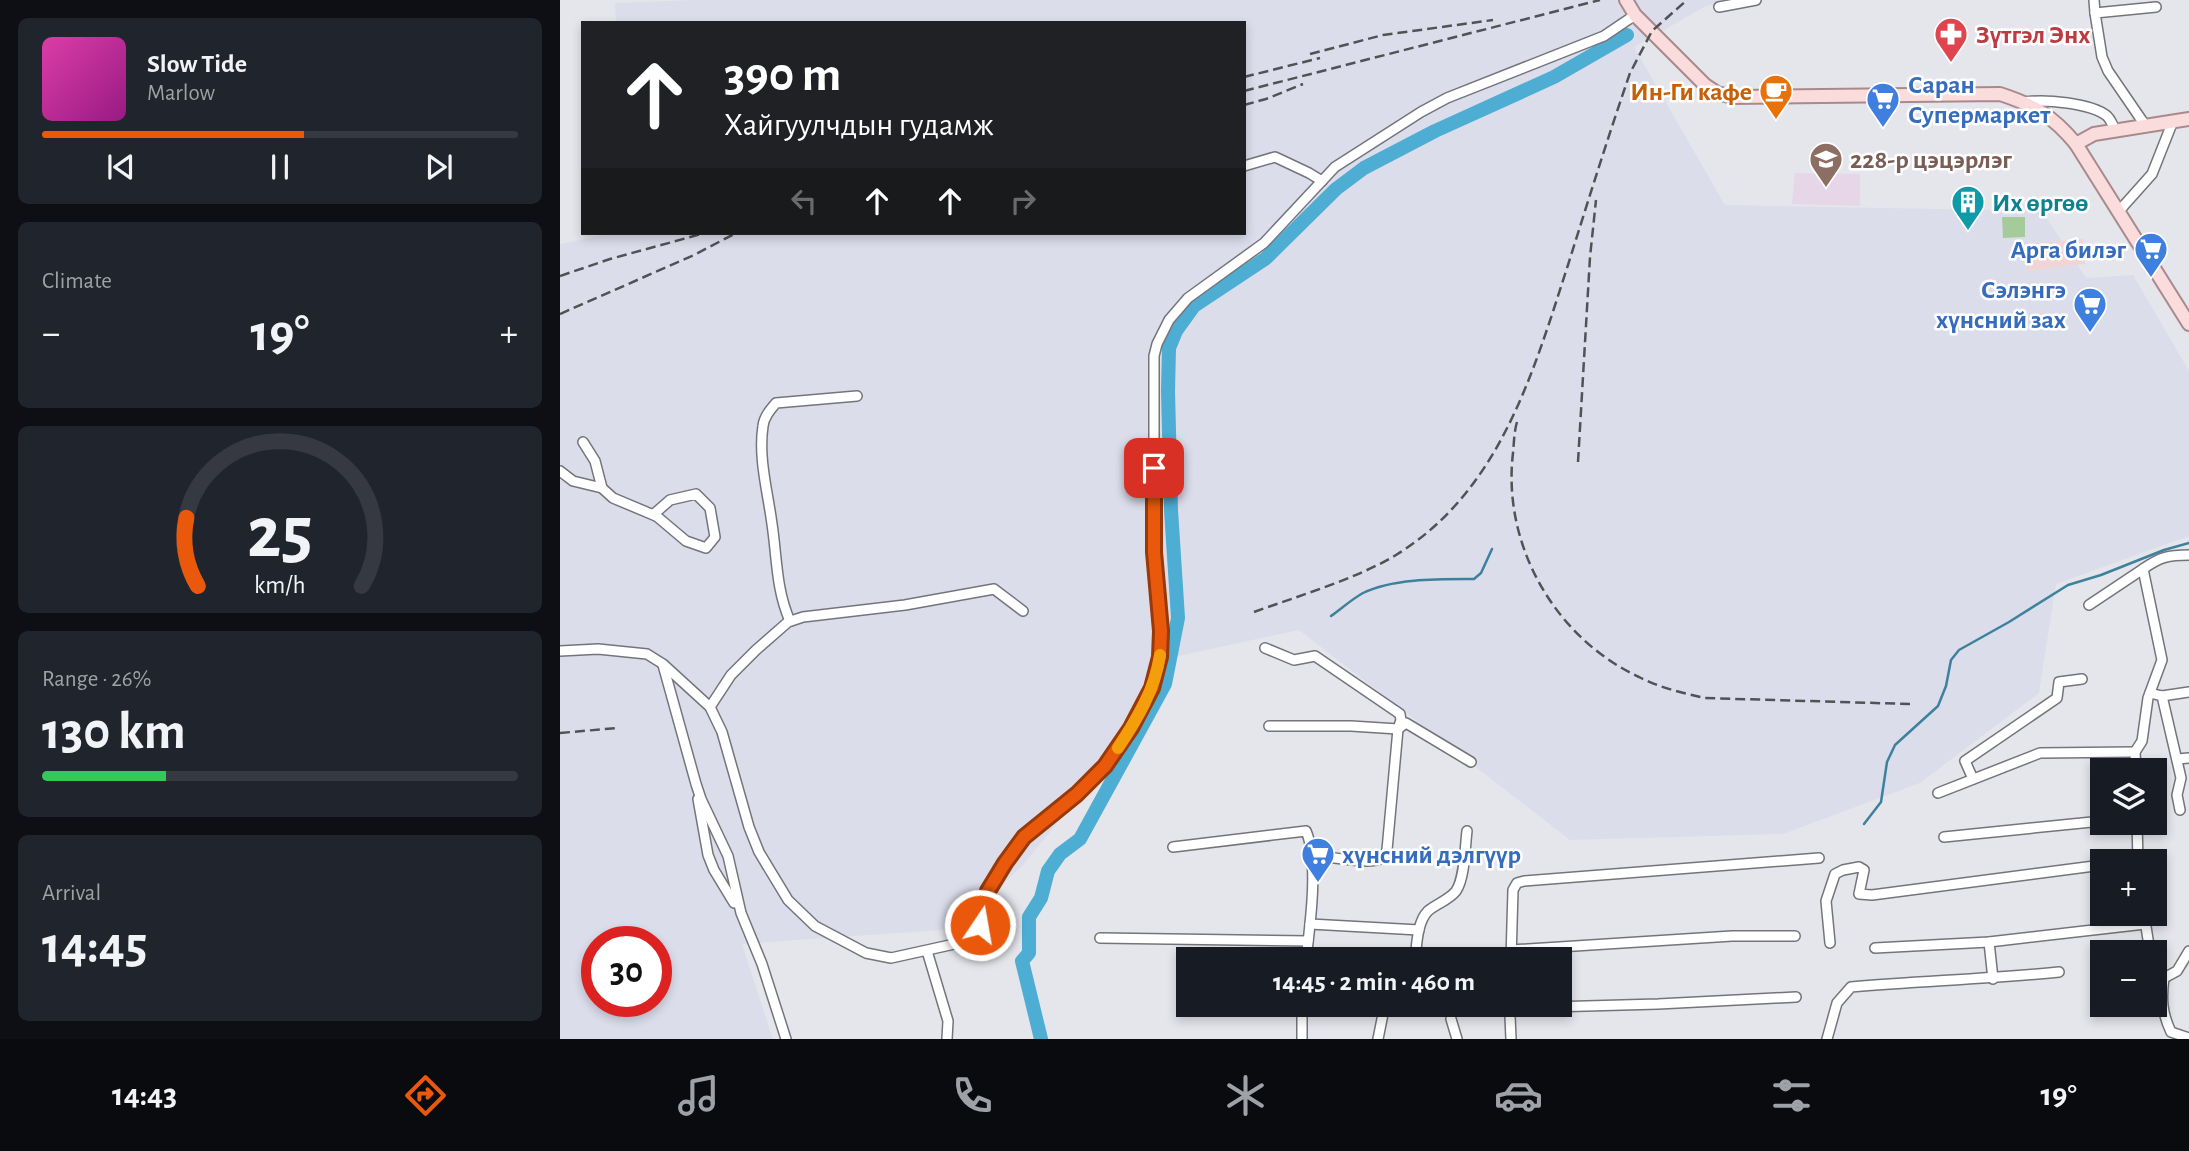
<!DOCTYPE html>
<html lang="en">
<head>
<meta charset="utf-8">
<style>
  :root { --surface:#171b24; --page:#20242c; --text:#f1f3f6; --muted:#9ea1a6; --line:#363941; --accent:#ea580c }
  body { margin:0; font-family:"Alegreya Sans",sans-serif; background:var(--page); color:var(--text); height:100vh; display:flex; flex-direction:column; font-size:26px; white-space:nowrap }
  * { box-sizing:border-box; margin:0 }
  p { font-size:23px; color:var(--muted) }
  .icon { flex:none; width:38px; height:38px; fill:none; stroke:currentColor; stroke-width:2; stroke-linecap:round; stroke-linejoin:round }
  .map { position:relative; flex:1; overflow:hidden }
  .sheet { display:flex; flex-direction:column; gap:18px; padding:18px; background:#0d0f14; width:560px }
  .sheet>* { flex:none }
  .top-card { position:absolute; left:21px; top:21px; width:665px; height:214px; border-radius:0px; box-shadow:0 4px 10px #0003; background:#202124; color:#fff; overflow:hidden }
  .controls { position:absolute; left:1530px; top:758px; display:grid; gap:14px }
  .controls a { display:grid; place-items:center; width:77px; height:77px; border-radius:0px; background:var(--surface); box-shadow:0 4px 10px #0003; font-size:35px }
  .speed { position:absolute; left:21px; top:926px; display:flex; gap:14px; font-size:35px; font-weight:700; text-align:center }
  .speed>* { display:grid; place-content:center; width:91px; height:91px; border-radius:50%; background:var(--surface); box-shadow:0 4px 10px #0003; line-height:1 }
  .speed .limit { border:10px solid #d22; background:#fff; color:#111 }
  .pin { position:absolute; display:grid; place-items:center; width:60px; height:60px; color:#fff; margin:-30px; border-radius:14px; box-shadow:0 4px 10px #0006 }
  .me { position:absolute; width:77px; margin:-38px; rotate:12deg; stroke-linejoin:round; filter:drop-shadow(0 0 5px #0008) }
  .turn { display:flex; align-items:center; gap:24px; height:147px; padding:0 28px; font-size:32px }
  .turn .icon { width:91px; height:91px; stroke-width:2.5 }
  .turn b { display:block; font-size:49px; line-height:60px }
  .lanes { display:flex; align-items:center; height:66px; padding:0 28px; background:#0003; justify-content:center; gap:35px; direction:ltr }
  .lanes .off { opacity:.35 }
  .big { font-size:52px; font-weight:700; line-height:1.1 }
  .sheet .card { flex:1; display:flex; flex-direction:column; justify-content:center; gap:10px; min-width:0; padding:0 24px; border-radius:10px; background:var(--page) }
  .sheet .dial { align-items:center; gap:0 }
  .dial svg { height:182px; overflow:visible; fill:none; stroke:var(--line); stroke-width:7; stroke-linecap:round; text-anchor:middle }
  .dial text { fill:var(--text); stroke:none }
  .song { display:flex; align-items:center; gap:21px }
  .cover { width:84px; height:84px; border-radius:10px; background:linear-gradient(135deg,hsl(320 70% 55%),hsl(310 70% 35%)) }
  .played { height:7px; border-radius:4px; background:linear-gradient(90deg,var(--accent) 55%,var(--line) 55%) }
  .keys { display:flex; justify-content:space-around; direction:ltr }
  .heat { display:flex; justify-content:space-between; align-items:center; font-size:38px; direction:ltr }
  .charge { height:10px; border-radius:5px; background:linear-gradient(90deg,#34c759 26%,var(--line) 0) }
  .trip { position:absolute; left:616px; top:947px; width:396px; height:70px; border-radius:0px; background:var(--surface); box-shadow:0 4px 10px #0003; font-weight:700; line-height:70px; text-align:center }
  .tabs { display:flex; height:112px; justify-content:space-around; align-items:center; background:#090b0e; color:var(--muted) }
  .tabs .icon { width:49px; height:49px }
  .tabs .selected { color:var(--accent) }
  .tabs b { font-size:32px; color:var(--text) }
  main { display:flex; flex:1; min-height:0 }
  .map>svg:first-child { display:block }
</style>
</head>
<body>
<main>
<section class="sheet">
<div class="card">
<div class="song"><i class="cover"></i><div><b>Slow Tide</b><p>Marlow</p></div></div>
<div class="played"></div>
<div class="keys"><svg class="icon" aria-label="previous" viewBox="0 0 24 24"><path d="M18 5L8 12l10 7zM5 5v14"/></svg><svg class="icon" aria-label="pause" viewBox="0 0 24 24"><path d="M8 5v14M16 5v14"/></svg><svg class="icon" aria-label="next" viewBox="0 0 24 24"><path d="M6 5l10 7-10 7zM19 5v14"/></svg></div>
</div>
<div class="card"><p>Climate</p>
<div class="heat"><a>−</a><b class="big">19°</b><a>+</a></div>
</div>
<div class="card dial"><svg viewBox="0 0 100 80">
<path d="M14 69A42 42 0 1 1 86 69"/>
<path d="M14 69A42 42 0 0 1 9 39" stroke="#ea580c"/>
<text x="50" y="56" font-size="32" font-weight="700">25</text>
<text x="50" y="72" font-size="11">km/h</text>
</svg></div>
<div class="card"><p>Range · 26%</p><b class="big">130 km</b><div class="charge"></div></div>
<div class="card"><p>Arrival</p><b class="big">14:45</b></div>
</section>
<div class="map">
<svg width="1629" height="1039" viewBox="0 0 1629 1039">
  <rect width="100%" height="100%" fill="#e5e6ec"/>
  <path fill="#dcddeb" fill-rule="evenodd" d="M 133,0 L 1176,0 L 1146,6 L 1074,47 L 1165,205 L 1482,211 L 1526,278 L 1573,275 L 1629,371 L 1629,536 L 1496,584 L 1479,693 L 1360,783 L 1223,834 L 1010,840 L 739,630 L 600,660 L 575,711 L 545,764 L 463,865 L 396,929 L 182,944 L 213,1039 L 0,1039 L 0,244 L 54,233 L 684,233 L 684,23 L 56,23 L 55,3 ZM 37,942 L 96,942 L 96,1001 L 37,1001 Z"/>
  <path fill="#e7d6e8" d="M 1235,173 L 1300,174 L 1300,206 L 1232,204 Z"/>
  <path fill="#f0d5d7" d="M 1523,239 L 1525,264 L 1467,271 L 1465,244 Z"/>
  <path fill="#a6cb9a" d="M 1442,217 L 1465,217 L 1465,237 L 1443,238 Z"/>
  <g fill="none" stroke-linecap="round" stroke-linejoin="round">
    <g stroke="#3e819d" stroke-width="2.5">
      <path d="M 771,616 C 781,609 792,599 803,593 C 833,578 881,579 914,579 L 921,573 L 932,549"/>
      <path d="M 1304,824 L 1321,802 L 1327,762 L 1335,745 L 1378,706 L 1386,686 L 1391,660 L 1399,650 L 1449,622 L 1508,585 L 1541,575 L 1604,550 L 1629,543"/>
    </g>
    <path stroke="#4dadd3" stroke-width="14" d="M 481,1039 L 462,961 L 469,953 L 469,917 L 481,898 L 488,871 L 500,854 L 520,839 L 605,684 L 618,618 L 611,510 L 608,391 L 609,348 L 616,331 L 634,306 L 705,259 L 776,189 L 804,168 L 875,131 L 994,77 L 1067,35"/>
    <defs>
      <g id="minor">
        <path d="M 1534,0 L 1535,13"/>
        <path d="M 1159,7 L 1196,0"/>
        <path d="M 1465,102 C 1485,99 1531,103 1547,116 C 1551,120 1553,125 1555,130"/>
        <path d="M 1585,125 L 1548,71 L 1542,57 L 1535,13 L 1596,7"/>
        <path d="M 684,166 L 715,157 L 749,173 L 762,181"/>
        <path d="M 1559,211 L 1592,174 L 1613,121"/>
        <path d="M 23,442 L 35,461 L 42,488 L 53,498 L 96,516"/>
        <path d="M 0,471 L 13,481 L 42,488"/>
        <path d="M 136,494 L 150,508 L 155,537 L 146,548 L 126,541 L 94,514 L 110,500 Z"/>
        <path d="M 1529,605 L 1583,569"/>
        <path d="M 230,621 C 216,590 217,557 212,524 C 208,493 198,458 203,426 C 204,417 210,410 216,403 L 297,396"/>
        <path d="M 705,648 L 734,660 L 755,656 L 840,714 L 841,720 L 838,729 L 827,850 C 825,854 825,857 820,859 C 807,865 768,855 751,857"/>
        <path d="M 0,651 L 38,649 L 87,654 L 103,664 L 150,707 L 162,732 L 189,827 L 199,852 L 228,900 L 255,926 L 306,953 L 331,958 L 399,943 L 416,935 L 428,891 L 445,863 L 464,837 L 517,794 L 546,766 L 571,728 L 592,688 L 600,657 L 601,631 L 594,552 L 594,356 L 597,344 L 609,320 L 628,298 L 704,243 L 775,167 L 861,112 L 887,98 L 1044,36 L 1075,15"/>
        <path d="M 103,665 L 136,784 L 141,799 L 168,856 L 181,913 L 202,964 L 226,1039"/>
        <path d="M 1590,693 L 1602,696 L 1621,778 L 1617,795 L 1620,810"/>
        <path d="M 1602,696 L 1629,692"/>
        <path d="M 150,707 L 171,675 L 196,650 L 228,622 L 243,617 L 345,605 L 434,589 L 463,611"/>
        <path d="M 709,726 L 791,726 L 838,729 L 846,723 L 911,762"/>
        <path d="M 1617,759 L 1629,758"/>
        <path d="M 1576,770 L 1575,752 L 1582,741 L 1588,698 L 1602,660 L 1583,569 C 1600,557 1608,555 1629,555"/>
        <path d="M 1413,779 L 1405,761 L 1497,698 L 1499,682 L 1522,679"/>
        <path d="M 1378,793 L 1480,753 L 1575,752"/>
        <path d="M 138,799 L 148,855 L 154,870 L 174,903"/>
        <path d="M 1577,822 L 1578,861"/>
        <path d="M 1384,837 L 1542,821"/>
        <path d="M 613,847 L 746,831 C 759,861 750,926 746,959"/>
        <path d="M 1584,914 L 1590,952"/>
        <path d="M 750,924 L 859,930"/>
        <path d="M 540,938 L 748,941"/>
        <path d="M 1429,942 L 1433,979"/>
        <path d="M 1270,943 L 1266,901 L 1275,874 L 1283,870 L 1299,867 L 1304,870 L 1299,894 L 1312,895 L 1542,865"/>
        <path d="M 1315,948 L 1429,942 L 1585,924"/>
        <path d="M 951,950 L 1172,936 L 1235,936"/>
        <path d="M 367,951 L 388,1021 L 387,1039"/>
        <path d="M 855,959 C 857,944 857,922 868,911 C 876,904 889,900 896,891 C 905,878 905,846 907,831"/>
        <path d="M 951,959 L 953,890 L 957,883 L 964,881 L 1259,858"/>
        <path d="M 1594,963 L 1604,978 C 1601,999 1602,1013 1611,1032 L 1629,1038"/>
        <path d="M 1604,978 L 1617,971 L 1629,951"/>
        <path d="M 742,1004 L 742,1039"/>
        <path d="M 954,1008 L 1098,1004 L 1236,997"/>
        <path d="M 891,1019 L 897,1039"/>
        <path d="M 818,1039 L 825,1004"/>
        <path d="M 951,1039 L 950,1016 L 954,1004"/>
        <path d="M 1267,1039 L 1277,1003 L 1291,987 C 1360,981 1429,979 1499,972"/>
      </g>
      <g id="major">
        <path d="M 1066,0 L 1075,15 L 1145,85 L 1157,93 L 1173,97 L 1440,94 C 1474,105 1493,116 1516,144 L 1629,324"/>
        <path d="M 1516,144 L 1534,134 L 1629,119"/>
      </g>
    </defs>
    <use href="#minor" stroke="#74757b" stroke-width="12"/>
    <use href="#major" stroke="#a98a8c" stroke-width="16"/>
    <use href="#minor" stroke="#fff" stroke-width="9"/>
    <use href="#major" stroke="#fadcdd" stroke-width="12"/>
    <g stroke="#525256" stroke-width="2.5" stroke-dasharray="10 5" stroke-linecap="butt">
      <path d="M 750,54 L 823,35 L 933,20"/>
      <path d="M 684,77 L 760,58"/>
      <path d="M 684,91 L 1040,0"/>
      <path d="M 684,105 L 706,99 L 743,84"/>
      <path d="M 0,276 L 50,259 L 145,233"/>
      <path d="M 0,314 L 134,255 L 176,233"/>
      <path d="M 957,422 C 954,432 954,443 953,453 C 942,545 995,638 1079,677 C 1100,688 1123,693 1145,698 L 1350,704"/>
      <path d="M 1018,462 L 1030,257 L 1036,200"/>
      <path d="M 694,612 C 738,596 796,579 836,555 C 940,491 973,373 1008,265 C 1028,201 1048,137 1070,73 L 1092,31 L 1127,0"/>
      <path d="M 0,733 L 57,728"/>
    </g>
  </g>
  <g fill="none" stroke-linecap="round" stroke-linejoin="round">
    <defs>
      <path id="route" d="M 420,925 L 428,891 L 445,863 L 464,837 L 517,794 L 545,766 L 571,728 L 592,688 L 600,657 L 601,631 L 594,552 L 594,468"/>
    </defs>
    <use href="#route" stroke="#983908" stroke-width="18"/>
    <use href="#route" stroke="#ea580c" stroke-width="12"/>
    <path stroke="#f59e0b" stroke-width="12" d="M 558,748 C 577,719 595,690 600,655"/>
  </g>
  <defs>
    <symbol id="pharmacy-pin" viewBox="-11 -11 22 30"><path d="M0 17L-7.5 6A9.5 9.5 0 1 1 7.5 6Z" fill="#e0444e" stroke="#fff"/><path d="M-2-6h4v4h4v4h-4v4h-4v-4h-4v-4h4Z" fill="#fff"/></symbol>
    <symbol id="cafe-pin" viewBox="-11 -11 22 30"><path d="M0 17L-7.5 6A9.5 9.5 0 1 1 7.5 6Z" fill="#e8710a" stroke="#fff"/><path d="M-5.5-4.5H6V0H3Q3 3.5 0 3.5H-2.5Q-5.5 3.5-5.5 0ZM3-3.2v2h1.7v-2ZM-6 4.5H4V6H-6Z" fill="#fff"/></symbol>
    <symbol id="supermarket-pin" viewBox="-11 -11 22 30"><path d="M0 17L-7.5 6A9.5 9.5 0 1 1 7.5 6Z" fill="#3f7fe0" stroke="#fff"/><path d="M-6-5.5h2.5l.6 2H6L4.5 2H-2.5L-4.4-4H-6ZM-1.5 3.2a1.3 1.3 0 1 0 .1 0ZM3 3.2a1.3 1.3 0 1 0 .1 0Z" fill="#fff"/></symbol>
    <symbol id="school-pin" viewBox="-11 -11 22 30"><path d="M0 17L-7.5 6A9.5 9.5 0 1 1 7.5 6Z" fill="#8d6e63" stroke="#fff"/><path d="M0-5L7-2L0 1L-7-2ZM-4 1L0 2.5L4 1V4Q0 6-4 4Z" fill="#fff"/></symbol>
    <symbol id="building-pin" viewBox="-11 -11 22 30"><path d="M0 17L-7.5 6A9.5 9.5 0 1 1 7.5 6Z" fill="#0f9aa8" stroke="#fff"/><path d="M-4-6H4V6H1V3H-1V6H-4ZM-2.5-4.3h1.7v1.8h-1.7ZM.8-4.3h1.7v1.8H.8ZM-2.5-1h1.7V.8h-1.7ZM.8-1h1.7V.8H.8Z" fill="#fff"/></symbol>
  </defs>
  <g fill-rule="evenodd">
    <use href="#pharmacy-pin" x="1372" y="15" width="38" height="52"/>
    <use href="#cafe-pin" x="1197" y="72" width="38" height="52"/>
    <use href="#supermarket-pin" x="1304" y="80" width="38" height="52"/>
    <use href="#school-pin" x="1247" y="140" width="38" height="52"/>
    <use href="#building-pin" x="1389" y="183" width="38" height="52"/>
    <use href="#supermarket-pin" x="1572" y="230" width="38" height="52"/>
    <use href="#supermarket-pin" x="1511" y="285" width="38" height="52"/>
    <use href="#supermarket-pin" x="739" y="835" width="38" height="52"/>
  </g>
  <g text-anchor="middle" stroke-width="5" stroke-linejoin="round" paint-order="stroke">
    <g font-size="26" font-weight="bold" fill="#be3a42" stroke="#fff" text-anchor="start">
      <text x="1416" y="43">Зүтгэл Энх</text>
    </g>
    <g font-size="26" font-weight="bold" fill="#366cbe" stroke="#fff" text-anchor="start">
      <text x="1348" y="93">Саран<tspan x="1348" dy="30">Супермаркет</tspan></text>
      <text x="1566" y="258" text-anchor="end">Арга билэг</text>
      <text x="1506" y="298" text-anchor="end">Сэлэнгэ<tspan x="1506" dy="30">хүнсний зах</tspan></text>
      <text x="782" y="863">хүнсний дэлгүүр</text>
    </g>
    <g font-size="26" font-weight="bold" fill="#c56008" stroke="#fff" text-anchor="end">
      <text x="1192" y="100">Ин-Ги кафе</text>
    </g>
    <g font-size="26" font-weight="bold" fill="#785e54" stroke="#fff" text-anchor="start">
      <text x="1290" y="168">228-р цэцэрлэг</text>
    </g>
    <g font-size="26" font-weight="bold" fill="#0d838f" stroke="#fff" text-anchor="start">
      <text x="1432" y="211">Их өргөө</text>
    </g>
  </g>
</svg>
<div class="controls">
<a><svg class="icon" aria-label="layers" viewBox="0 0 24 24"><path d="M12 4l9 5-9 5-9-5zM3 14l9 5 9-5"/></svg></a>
<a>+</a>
<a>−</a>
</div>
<div class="speed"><div class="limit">30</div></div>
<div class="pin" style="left:594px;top:468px;background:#d93025"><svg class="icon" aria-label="arrive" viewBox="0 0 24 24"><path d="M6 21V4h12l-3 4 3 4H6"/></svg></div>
<svg class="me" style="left:420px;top:925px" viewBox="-20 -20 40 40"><circle r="17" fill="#ea580c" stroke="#fff" stroke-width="3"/><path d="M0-11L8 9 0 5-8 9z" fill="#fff"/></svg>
<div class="trip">14:45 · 2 min · 460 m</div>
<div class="top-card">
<div class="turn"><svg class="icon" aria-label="ahead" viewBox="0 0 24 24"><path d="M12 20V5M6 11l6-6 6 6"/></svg><div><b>390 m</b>Хайгуулчдын гудамж</div></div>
<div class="lanes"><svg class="icon off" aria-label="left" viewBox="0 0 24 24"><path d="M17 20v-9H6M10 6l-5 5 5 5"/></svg><svg class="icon" aria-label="ahead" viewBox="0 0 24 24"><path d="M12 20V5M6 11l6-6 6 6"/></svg><svg class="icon" aria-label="ahead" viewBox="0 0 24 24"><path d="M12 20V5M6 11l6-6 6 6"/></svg><svg class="icon off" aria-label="right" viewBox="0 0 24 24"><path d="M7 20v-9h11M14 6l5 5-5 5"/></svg></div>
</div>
</div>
</main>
<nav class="tabs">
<b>14:43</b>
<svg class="icon selected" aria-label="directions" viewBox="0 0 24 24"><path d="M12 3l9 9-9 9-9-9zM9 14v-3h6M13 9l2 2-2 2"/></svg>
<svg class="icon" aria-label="music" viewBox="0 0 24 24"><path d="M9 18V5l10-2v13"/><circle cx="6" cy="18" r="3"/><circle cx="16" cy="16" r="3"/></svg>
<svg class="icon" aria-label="phone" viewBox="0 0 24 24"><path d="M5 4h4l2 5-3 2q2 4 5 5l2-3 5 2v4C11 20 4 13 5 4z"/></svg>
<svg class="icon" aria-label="climate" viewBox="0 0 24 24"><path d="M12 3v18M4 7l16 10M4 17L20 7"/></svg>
<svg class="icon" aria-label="car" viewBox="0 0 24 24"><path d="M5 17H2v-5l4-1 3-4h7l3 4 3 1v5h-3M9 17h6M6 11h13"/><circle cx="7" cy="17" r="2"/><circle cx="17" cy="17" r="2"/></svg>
<svg class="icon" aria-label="filters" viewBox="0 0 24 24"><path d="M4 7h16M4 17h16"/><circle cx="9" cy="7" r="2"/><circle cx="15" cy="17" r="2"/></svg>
<b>19°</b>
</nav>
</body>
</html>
